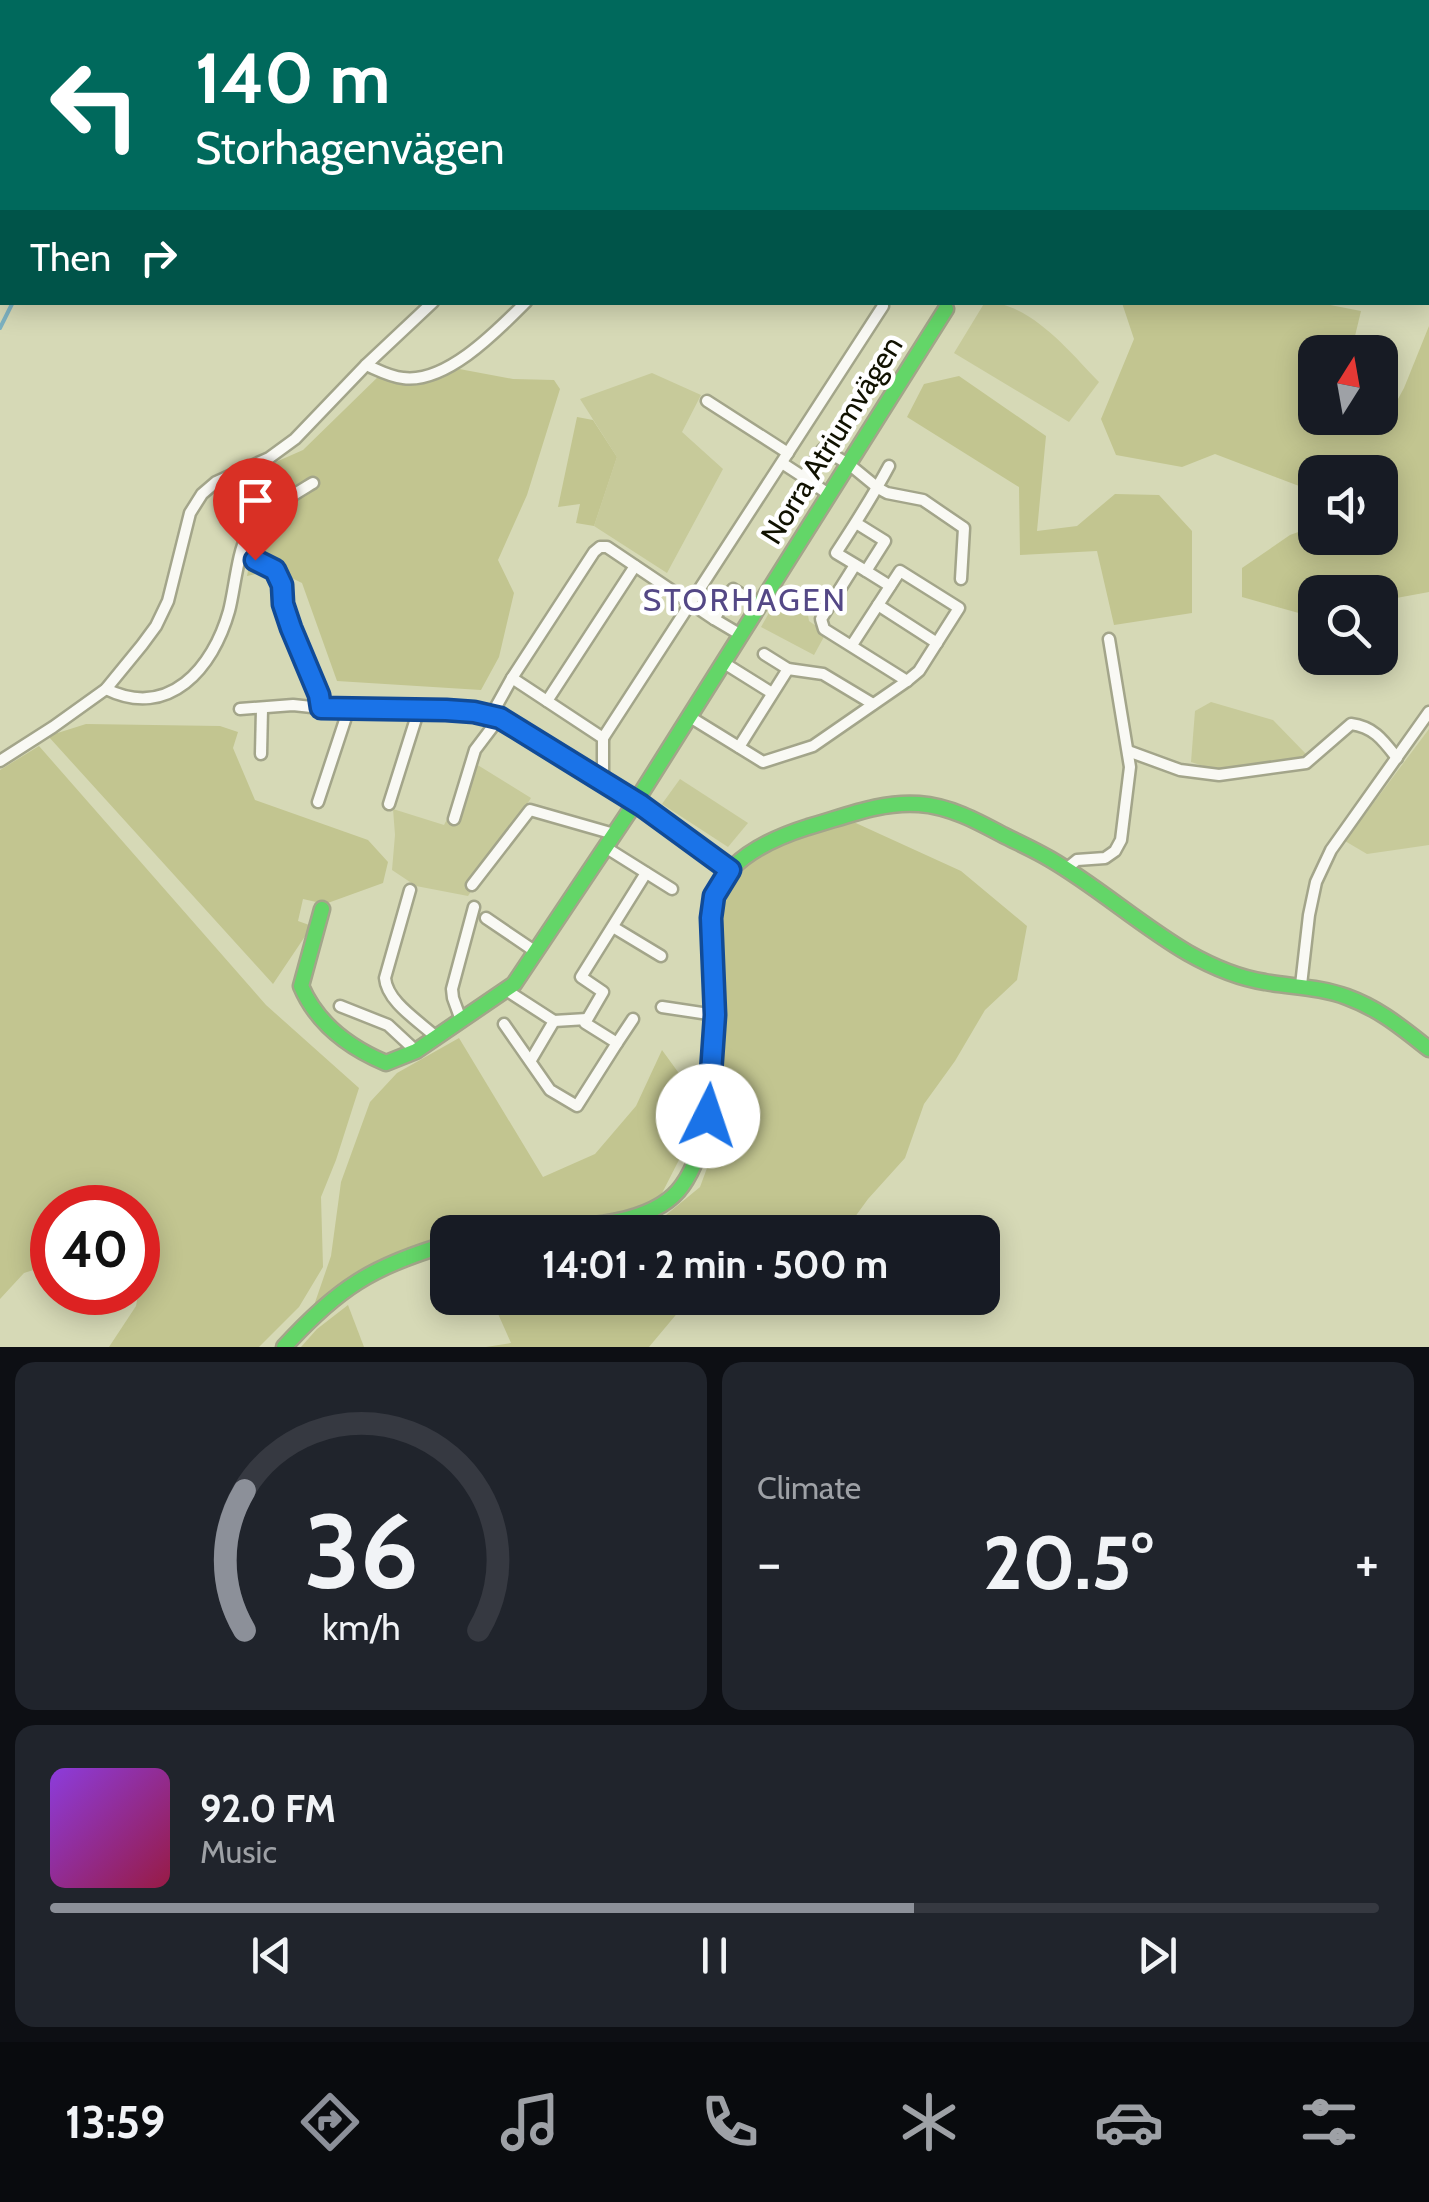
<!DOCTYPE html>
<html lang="en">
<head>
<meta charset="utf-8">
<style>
  :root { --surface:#171b24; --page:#20242c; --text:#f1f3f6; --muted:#9ea1a6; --line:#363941; --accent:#8c9099 }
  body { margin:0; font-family:Cabin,sans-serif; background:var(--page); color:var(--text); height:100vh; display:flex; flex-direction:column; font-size:38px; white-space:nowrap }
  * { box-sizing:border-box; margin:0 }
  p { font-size:32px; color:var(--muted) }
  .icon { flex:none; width:55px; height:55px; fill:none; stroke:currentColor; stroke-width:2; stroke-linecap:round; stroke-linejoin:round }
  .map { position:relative; height:1347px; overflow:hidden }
  .details { display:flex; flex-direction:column; gap:15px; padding:15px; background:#0d0f14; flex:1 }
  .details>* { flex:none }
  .guide { position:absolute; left:0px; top:0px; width:1430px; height:305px; box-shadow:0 5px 25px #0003; background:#00695c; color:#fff; overflow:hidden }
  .needle { width:65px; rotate:11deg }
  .controls { position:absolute; left:1298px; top:335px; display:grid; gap:20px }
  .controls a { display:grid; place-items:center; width:100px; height:100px; border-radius:20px; background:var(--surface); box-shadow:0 5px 25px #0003; font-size:50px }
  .speed { position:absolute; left:30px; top:1185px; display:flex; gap:20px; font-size:50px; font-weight:700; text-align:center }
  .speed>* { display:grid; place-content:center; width:130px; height:130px; border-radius:50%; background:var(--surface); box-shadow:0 5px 25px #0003; line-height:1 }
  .speed .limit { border:15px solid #d22; background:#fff; color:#111 }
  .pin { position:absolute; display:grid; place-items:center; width:85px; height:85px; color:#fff; margin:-102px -42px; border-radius:50% 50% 50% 0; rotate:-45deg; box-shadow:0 0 10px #0007 }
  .pin .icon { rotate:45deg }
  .me { position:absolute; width:110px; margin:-55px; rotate:4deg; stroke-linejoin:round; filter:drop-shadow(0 0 8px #0008) }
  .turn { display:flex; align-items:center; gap:35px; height:210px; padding:0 30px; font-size:45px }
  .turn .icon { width:130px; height:130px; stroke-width:2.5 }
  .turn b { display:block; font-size:70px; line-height:85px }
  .then { display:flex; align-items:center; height:95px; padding:0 30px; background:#0003; gap:20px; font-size:38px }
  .big { font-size:75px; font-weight:700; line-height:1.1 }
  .details .card { flex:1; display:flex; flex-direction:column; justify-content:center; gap:15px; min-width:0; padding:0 35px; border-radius:20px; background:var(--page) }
  .details .dial { align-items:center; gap:0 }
  .dial svg { height:260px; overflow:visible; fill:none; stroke:var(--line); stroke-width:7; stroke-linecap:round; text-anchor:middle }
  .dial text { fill:var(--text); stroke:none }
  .song { display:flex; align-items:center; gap:30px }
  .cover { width:120px; height:120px; border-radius:15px; background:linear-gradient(135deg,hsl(270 70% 55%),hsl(340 70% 35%)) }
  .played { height:10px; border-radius:5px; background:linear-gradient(90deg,var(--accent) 65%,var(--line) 65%) }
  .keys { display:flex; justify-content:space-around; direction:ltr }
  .heat { display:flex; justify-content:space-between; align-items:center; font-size:55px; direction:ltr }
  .details .tiles { flex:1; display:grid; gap:15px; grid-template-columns:1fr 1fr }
  .card:last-child { grid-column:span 2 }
  .trip { position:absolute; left:430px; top:1215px; width:570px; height:100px; border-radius:20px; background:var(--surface); box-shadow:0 5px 25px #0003; font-weight:700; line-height:100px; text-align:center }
  .tab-bar { display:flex; height:160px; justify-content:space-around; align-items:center; background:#090b0e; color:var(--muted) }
  .tab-bar .icon { width:70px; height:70px }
  .tab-bar .active { color:var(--accent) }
  .tab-bar b { font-size:45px; color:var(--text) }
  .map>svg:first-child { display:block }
</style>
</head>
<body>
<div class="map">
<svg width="1429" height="1347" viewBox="0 0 1429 1347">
  <rect width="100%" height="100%" fill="#d6d9b6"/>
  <g fill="#c7ca9a">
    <path d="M 985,302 C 1030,302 1070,352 1099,382 L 1069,422 L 954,353 Z"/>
    <path d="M 652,373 L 701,395 L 682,432 L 723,469 L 667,573 L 594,526 L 617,457 L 580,399 Z"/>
    <path d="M 779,595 L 807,610 L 809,621 L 826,633 L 814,655 L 761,627 Z"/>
    <path d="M 1211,702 L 1273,720 L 1307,755 L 1299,761 L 1219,771 L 1191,762 L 1195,711 Z"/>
    <path d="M 1429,729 L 1429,845 L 1367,854 L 1345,841 Z"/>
    <path d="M 476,764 L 531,798 L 468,896 L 416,886 L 392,870 L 395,835 L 393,809 L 444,825 Z"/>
    <path d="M 680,779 L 748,823 L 728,847 L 662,804 Z"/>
  </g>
  <g fill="#c2c590">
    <path d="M 1320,303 L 1361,311 L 1355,336 L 1316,348 L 1318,352 L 1315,352 L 1315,418 L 1364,418 L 1367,427 L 1380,432 L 1404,388 L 1429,326 L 1429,592 L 1380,601 L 1380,592 L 1315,592 L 1315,616 L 1313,617 L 1242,597 L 1242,568 L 1290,535 L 1315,526 L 1315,538 L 1380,538 L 1380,472 L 1315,472 L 1315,492 L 1215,454 L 1182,467 L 1116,455 L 1101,419 L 1134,339 L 1122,303 Z"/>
    <path d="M 454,368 L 513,379 L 554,380 L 560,389 L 527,495 L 498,560 L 514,593 L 499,657 L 481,690 L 337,681 L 302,583 L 275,570 L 247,576 L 269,465 L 303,450 L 384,371 L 410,374 Z"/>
    <path d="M 959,376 L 1046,436 L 1037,531 L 1077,526 L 1115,494 L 1159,495 L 1192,531 L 1192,613 L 1114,625 L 1097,551 L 1020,555 L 1019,487 L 907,417 L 924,384 Z"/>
    <path d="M 577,417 L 593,420 L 617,457 L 594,526 L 576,523 L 580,504 L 558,507 Z"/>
    <path d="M 86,724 L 220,726 L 238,732 L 233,748 L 255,800 L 368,840 L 388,862 L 383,883 L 325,904 L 303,899 L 298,921 L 312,926 L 273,984 L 48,736 Z"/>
    <path d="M 39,746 L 266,1005 L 359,1088 L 336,1160 L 321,1197 L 323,1267 L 299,1307 L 259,1347 L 109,1347 L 136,1306 L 143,1268 L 138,1266 L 138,1208 L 52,1208 L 52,1264 L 24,1273 L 0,1299 L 0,770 Z"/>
    <path d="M 847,819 L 961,871 L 1027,926 L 1017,980 L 985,1010 L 955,1061 L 924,1104 L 905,1158 L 868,1199 L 844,1232 L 585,1232 L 616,1228 L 666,1215 L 700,1187 L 723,1125 L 721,964 L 724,906 L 737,865 L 773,842 Z"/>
    <path d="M 459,1038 L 543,1177 L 595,1154 L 636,1106 L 662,1050 L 694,1094 L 680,1158 L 659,1199 C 593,1224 518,1232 448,1232 L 447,1237 L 379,1263 L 310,1317 L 331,1256 L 341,1182 L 370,1102 L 397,1073 Z"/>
    <path d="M 491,1298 L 690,1298 L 649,1347 L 486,1347 L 511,1343 Z"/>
    <path d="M 348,1305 L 364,1347 L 301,1347 L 317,1329 Z"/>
  </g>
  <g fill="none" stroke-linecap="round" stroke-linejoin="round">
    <g stroke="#7db2c1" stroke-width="4">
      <path d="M 1061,0 L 1062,2"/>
      <path d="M 336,2 L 351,0"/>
      <path d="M 0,328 L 13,302"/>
    </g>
    <defs>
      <g id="street">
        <path d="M 530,2 L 530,0"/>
        <path d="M 366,365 C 378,370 390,377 403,378 C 446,384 497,331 526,302"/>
        <path d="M 707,401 L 788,453"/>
        <path d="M 782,463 L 805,478"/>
        <path d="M 830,495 L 803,477 L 823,449 L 850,465 L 878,488 L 887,493 L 923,500 L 964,528 L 961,579"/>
        <path d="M 856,523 L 885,541 L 866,571 L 836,553 C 855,524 873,496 889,466"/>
        <path d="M 241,557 L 255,559 L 275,570 L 281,585 L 283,604 L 291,628 L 319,695 L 321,708"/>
        <path d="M 855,565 L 821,619 L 824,629 L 907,681"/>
        <path d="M 866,571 L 890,586"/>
        <path d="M 878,605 L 937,643"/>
        <path d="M 741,635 L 714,619 L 733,589 L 760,606"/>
        <path d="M 764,654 L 788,669 L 823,674 L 873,704"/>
        <path d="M 724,663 L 772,693"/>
        <path d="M 512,678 L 594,552 L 600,547 L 607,547 L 714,619"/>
        <path d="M 106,689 C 169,720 213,668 229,611 C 234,593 238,550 247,536 C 261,513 290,497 313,483"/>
        <path d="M 547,701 L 635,566"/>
        <path d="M 240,709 L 293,705 L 321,708 L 419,709 L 492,714 L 500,717 L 641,805 L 730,869"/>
        <path d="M 492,714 L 512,678 L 603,738 L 603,783"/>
        <path d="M 690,717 L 763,762 L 813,746 L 907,681 L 919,671 L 959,608 L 900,571 L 852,645"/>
        <path d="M 603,738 L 883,306"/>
        <path d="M 739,747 L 788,669"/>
        <path d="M 1128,751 L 1180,770 L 1219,775 L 1306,763 L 1351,724 C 1374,727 1383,740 1397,758"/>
        <path d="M 261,754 L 262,709"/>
        <path d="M 0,761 L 53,727 L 106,689 L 142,645 L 156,626 L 168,601 L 190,513 L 202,494 L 216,482 L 269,458 L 295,439 L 366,365 L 433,302"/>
        <path d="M 318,802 L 349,708"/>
        <path d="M 389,804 L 419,709"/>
        <path d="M 454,819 L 475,750 L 500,717"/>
        <path d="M 605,847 L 672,889"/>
        <path d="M 1066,869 L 1077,860 L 1105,858 L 1115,851 L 1121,840 L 1130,767 L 1109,639"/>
        <path d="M 472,885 L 530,810 L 614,834"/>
        <path d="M 410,890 L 385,978 C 387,1002 419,1021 436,1037"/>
        <path d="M 486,918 L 536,952"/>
        <path d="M 613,927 L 661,956"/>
        <path d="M 1301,985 L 1309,915 L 1316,882 L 1331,850 L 1429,712"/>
        <path d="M 506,990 L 554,1021 L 531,1060"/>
        <path d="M 340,1006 L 388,1025 L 416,1051"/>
        <path d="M 662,1007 L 715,1015"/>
        <path d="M 461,1020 L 453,998 L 452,989 L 474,907"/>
        <path d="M 554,1021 L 587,1019"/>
        <path d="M 504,1024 L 550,1090 L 577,1106 L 617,1043 L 585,1023 L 603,992 L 581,977 L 646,873"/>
        <path d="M 617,1043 L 633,1019"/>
      </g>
      <g id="fast">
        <path d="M 322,909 L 301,986 C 317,1024 348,1047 386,1063 L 416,1051 L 514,984 L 635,803 L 946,309"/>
        <path d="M 513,1232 C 561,1227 644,1230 678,1191 C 718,1144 716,1031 713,971 C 712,948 706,918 714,896 C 728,858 773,838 808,827 C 844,817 881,801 919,804 C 949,806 977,821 1003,835 C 1019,843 1035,850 1050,859 C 1098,887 1140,925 1188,953 C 1211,966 1239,978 1265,982 C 1293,987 1320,987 1347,997 C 1380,1009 1402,1028 1429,1049"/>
        <path d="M 284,1347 C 337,1289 372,1266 448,1244"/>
      </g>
    </defs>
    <use href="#street" stroke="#a3a58a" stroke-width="15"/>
    <use href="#fast" stroke="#a3a58a" stroke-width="19"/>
    <use href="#street" stroke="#f9f9f4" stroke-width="10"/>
    <use href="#fast" stroke="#63d668" stroke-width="14"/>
  </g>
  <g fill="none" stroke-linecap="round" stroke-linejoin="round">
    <defs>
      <path id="route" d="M 255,560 L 275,570 L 282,585 L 283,604 L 291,628 L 319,695 L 321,708 L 446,710 L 474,712 L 500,718 L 641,805 L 730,870 L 714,896 L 711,918 L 715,1015 L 708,1116"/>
    </defs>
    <use href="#route" stroke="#114b97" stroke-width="25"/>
    <use href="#route" stroke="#1a73e8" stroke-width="18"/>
  </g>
  <g text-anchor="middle" stroke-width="9" stroke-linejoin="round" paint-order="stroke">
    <g font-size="30" fill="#101100" stroke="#fff">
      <text transform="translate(832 440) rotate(-58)" y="10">Norra Atriumvägen</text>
    </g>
    <g font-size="32" letter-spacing="2.5" fill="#544886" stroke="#fff">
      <text x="745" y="611">STORHAGEN</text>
    </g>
  </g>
</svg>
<div class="controls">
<a><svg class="needle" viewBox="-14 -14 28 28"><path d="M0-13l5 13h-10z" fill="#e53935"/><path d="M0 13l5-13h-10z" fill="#9ea1a6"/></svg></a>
<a><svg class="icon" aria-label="sound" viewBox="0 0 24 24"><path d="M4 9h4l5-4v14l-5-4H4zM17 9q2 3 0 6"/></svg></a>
<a><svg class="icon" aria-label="search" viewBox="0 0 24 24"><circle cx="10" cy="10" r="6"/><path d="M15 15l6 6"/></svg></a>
</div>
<div class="speed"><div class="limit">40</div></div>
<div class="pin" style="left:255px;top:560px;background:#d93025"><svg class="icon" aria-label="arrive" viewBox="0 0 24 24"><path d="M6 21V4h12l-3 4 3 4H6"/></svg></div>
<svg class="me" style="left:708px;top:1116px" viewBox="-20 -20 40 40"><circle r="19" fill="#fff"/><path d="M0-13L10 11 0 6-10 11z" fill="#1a73e8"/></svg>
<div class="trip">14:01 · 2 min · 500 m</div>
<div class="guide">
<div class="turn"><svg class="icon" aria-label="left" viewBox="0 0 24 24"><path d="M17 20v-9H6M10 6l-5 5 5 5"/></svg><div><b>140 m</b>Storhagenvägen</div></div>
<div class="then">Then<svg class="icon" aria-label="right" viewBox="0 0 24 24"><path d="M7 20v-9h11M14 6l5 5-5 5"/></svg></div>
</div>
</div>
<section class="details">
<div class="tiles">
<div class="card dial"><svg viewBox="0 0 100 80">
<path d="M14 69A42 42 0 1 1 86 69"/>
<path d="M14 69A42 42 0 0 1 14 26" stroke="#8c9099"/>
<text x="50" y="56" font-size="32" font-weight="700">36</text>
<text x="50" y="72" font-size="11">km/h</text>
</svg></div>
<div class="card"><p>Climate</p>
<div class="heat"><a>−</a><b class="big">20.5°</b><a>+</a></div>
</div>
<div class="card">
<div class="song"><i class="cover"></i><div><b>92.0 FM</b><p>Music</p></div></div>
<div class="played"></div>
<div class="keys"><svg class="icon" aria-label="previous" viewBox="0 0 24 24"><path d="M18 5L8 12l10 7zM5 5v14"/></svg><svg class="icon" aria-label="pause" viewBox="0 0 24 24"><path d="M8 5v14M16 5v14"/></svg><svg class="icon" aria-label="next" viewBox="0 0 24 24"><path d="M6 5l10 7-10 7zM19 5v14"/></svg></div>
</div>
</div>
</section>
<nav class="tab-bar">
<b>13:59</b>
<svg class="icon active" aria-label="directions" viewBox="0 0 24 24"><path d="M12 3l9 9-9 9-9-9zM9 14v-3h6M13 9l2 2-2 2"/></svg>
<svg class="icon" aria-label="music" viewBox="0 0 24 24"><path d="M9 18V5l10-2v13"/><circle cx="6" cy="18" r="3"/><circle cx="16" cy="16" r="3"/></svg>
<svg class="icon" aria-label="phone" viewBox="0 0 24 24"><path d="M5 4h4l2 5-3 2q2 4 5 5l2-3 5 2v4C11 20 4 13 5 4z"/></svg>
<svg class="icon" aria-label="climate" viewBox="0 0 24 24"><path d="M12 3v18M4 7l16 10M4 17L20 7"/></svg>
<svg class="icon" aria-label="car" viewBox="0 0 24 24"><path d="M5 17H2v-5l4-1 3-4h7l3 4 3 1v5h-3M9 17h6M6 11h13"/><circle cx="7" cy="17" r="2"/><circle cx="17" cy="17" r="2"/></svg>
<svg class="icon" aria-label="filters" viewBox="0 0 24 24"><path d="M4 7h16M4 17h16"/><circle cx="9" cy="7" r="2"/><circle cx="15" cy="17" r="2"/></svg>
</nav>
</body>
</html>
